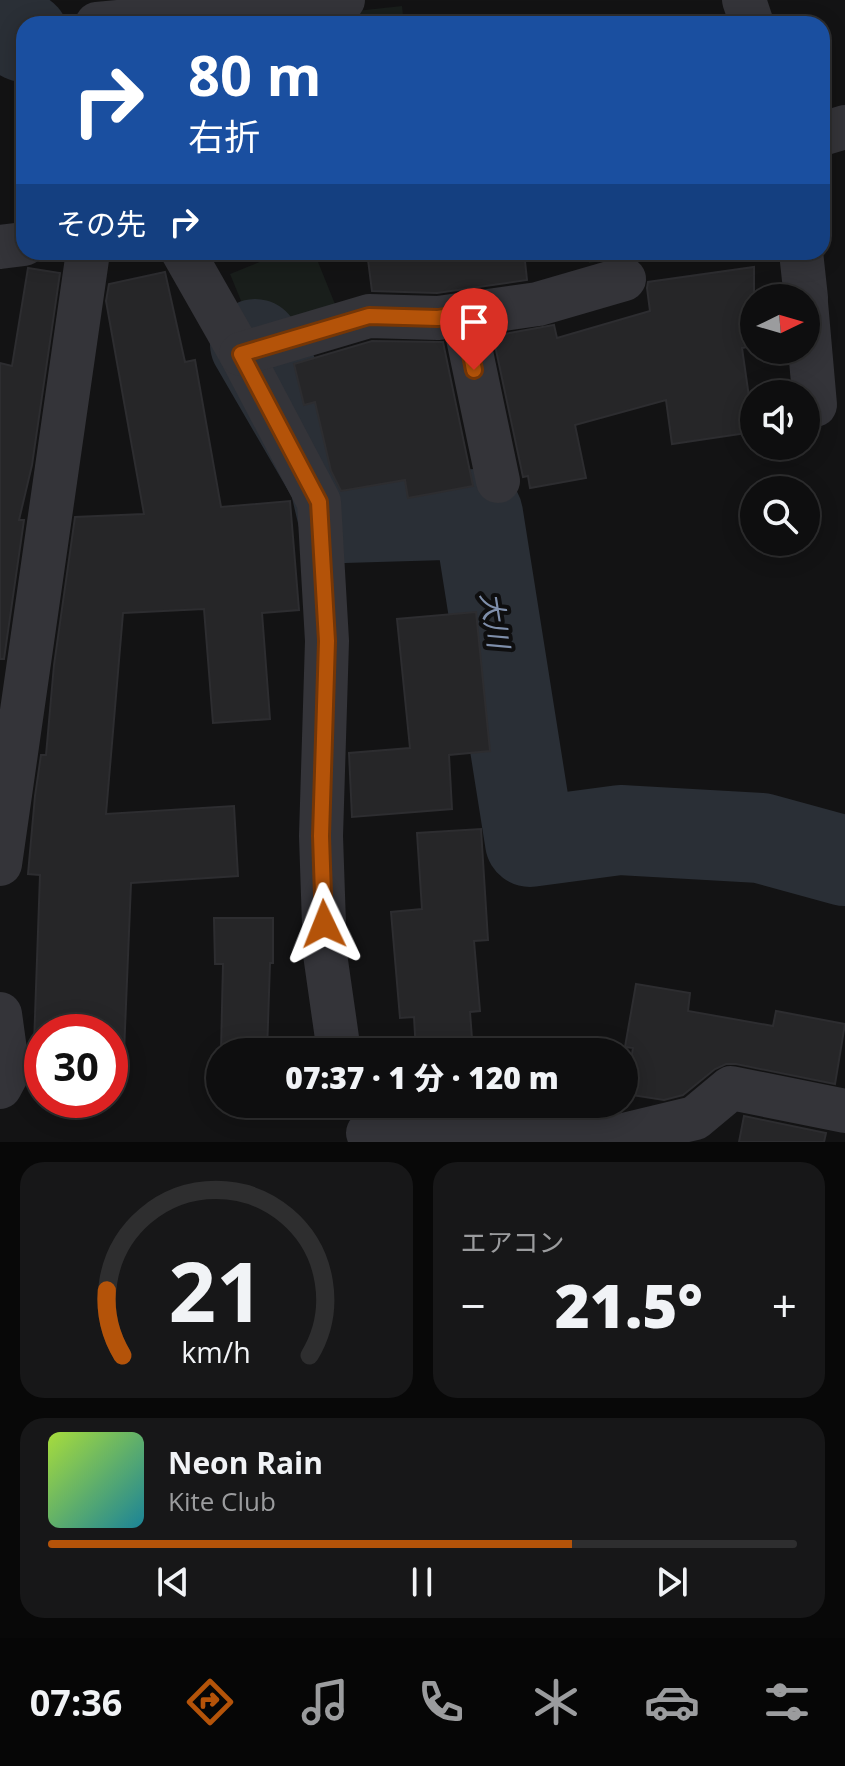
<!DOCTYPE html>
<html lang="ja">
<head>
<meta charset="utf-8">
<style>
  :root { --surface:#0e0e0f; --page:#171718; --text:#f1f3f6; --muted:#9b9c9e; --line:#2e2e2f; --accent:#b45309 }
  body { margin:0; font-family:"Open Sans","Noto Sans JP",sans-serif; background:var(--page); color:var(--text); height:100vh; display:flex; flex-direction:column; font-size:30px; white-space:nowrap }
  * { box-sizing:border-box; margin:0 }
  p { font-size:26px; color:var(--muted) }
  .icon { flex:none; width:44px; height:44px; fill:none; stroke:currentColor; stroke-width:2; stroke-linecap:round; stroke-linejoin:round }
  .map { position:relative; height:1142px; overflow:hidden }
  .panel { display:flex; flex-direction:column; gap:20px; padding:20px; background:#080808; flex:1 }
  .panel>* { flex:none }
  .top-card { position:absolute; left:16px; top:16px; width:814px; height:244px; border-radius:24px; box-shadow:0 4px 20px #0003,0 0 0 2px var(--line); background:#1a4fa0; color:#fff; overflow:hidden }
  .needle { width:52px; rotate:85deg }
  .fabs { position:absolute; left:740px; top:284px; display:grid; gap:16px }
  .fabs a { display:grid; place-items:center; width:80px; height:80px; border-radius:50%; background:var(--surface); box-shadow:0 4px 20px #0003,0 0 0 2px var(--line); font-size:40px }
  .speed { position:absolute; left:24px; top:1014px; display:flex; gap:16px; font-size:40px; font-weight:700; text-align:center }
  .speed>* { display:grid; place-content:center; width:104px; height:104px; border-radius:50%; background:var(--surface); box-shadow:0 4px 20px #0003,0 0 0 2px var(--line); line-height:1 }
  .speed .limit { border:12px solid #d22; background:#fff; color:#111 }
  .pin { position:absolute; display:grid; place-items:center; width:68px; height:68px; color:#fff; margin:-82px -34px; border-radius:50% 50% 50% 0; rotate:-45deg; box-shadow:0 0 8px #0007 }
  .pin .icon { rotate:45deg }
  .me { position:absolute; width:88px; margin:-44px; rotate:358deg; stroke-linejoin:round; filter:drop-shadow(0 0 6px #0008) }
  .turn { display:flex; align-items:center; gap:28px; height:168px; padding:0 40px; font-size:36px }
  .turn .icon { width:104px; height:104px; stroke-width:2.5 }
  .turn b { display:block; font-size:56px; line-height:68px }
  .then { display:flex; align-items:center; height:76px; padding:0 40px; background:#0003; gap:16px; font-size:30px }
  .big { font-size:60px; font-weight:800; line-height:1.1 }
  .panel .card { flex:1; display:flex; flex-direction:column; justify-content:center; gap:12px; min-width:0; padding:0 28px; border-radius:24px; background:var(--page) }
  .panel .dial { align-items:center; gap:0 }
  .dial svg { height:208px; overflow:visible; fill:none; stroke:var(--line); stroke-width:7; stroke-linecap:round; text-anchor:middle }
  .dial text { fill:var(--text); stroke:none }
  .song { display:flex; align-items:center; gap:24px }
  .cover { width:96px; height:96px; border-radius:12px; background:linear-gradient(135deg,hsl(80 70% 55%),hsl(190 70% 35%)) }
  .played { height:8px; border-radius:4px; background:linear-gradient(90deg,var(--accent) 70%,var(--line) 70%) }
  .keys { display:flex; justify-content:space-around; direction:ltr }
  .heat { display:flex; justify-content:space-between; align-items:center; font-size:44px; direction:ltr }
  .panel .tiles { flex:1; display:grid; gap:20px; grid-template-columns:1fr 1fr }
  .card:last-child { grid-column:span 2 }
  .trip { position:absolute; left:206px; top:1038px; width:432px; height:80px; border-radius:40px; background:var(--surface); box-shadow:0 4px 20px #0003,0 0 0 2px var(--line); font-weight:800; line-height:80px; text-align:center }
  .dock { display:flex; height:128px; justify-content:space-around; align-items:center; background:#060606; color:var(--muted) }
  .dock .icon { width:56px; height:56px }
  .dock .selected { color:var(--accent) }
  .dock b { font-size:36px; color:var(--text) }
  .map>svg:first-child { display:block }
</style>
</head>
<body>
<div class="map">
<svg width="845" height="1142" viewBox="0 0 845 1142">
  <rect width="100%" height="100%" fill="#131314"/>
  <g fill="#191e1b">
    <path d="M 402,6 L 404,24 L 293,24 L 292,18 Z"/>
    <path d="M 284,252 L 314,252 L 337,309 L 258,342 L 230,274 Z"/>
    <path d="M 588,252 L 657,252 L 589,263 Z"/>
  </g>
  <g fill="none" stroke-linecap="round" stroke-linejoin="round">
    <g stroke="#2a2f36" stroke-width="90">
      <path d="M 0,25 L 24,37"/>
      <path d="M 255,344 L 334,480 L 343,518 L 478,514 L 530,842 L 620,830 L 761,838 L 845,861"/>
    </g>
  </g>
  <g fill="#262628" stroke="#2d2d30" stroke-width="2">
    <path d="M 367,252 L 524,252 L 527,280 L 437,293 L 372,291 Z"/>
    <path d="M 754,267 L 754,346 L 742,348 L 754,432 L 672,444 L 666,400 L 575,425 L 586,478 L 530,488 L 528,476 L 523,477 L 493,336 L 554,325 L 557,338 L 650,311 L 647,288 L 648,282 Z"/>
    <path d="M 28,268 L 60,273 L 32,465 L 19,520 L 24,520 L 4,659 L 0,659 L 0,363 L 12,366 Z"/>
    <path d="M 165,272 L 185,362 L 195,360 L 221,507 L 290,501 L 299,610 L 262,613 L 270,719 L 213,723 L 204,609 L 123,613 L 106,814 L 234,806 L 238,876 L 131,883 L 123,1077 L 110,1077 L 110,1032 L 42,1032 L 42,1074 L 33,1073 L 40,875 L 28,874 L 35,796 L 41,755 L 46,755 L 54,665 L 75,517 L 144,514 L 106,301 L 109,284 Z"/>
    <path d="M 372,341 L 443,342 L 473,486 L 408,498 L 405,480 L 341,491 L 331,471 L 315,402 L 304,405 L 294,364 Z"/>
    <path d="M 476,612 L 490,751 L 449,755 L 452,809 L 352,817 L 349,753 L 410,748 L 397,619 Z"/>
    <path d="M 481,829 L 488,940 L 474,941 L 480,1011 L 470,1012 L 473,1052 L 416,1052 L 414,1017 L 400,1018 L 391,912 L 422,909 L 417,833 Z"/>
    <path d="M 214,918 L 273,918 L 273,963 L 270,963 L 267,1052 L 221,1052 L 223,964 L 215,964 Z"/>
    <path d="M 636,984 L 690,993 L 688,1011 L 773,1026 L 776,1011 L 845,1024 L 835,1084 L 736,1064 L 726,1064 L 715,1069 L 683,1095 L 664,1100 L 625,1094 L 633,1048 L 625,1047 Z"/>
    <path d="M 744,1116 L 826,1133 L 824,1142 L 739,1142 Z"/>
  </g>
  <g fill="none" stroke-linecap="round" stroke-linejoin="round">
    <g stroke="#343439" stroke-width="44">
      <path d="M 744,0 L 752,24"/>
      <path d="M 97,24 L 343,0"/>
      <path d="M 822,134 L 845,127"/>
      <path d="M 0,247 L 24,244"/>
      <path d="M 183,252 L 241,354 L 319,502 L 327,641 L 321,836 L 325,954 L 339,1052"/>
      <path d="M 801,252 L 806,298"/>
      <path d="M 806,303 L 815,405"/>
      <path d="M 463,314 L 498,481"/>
      <path d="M 241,354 L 369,316 L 438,318 L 538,304 L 624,279"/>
      <path d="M 0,864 L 88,252"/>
      <path d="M 0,1014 L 8,1072 L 0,1087"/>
      <path d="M 368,1133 L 616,1137 L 695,1118 L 731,1088 L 845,1111"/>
    </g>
  </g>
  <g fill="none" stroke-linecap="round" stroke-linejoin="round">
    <defs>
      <path id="route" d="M 324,924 L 321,836 L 327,641 L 319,502 L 241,354 L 369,316 L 438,318 L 463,314 L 474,370"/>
    </defs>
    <use href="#route" stroke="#753606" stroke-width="20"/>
    <use href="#route" stroke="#b45309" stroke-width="14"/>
  </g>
  <g text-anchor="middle" stroke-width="8" stroke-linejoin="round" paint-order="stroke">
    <g font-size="28" font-style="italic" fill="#7f8fab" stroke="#0e0e0f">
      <text transform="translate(495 620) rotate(81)" y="10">大川</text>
    </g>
  </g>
</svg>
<div class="fabs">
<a><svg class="needle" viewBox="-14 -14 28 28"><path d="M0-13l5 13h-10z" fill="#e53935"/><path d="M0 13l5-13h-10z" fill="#9b9c9e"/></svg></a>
<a><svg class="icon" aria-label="sound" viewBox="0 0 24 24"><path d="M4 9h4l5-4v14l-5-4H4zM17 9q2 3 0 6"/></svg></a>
<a><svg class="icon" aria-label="search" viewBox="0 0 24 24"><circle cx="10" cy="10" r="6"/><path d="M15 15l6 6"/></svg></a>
</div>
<div class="speed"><div class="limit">30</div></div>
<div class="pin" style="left:474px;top:370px;background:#d93025"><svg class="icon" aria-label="arrive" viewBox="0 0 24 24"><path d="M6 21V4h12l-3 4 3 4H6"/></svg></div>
<svg class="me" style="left:324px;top:924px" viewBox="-20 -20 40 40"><path d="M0-17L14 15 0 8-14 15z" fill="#b45309" stroke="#fff" stroke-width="4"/></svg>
<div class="trip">07:37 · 1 分 · 120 m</div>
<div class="top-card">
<div class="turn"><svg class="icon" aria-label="right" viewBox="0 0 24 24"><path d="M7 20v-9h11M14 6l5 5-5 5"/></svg><div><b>80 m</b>右折</div></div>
<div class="then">その先<svg class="icon" aria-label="right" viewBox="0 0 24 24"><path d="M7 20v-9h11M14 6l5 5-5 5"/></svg></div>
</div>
</div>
<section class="panel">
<div class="tiles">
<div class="card dial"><svg viewBox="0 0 100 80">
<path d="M14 69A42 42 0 1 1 86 69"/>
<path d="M14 69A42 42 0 0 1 8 44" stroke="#b45309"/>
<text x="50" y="56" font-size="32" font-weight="700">21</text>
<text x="50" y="72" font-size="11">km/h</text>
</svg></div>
<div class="card"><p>エアコン</p>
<div class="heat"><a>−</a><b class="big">21.5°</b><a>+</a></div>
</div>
<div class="card">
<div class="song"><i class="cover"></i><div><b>Neon Rain</b><p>Kite Club</p></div></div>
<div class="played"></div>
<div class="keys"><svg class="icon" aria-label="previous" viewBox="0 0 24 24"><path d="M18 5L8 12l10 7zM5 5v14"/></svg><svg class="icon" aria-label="pause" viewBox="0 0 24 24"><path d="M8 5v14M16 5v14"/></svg><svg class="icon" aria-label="next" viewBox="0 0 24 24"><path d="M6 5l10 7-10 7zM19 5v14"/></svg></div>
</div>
</div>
</section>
<nav class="dock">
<b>07:36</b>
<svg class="icon selected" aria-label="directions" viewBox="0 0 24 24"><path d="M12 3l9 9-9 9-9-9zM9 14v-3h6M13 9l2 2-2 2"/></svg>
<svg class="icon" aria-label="music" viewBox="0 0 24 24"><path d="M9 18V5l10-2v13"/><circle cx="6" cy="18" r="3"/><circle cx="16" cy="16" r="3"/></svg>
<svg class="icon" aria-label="phone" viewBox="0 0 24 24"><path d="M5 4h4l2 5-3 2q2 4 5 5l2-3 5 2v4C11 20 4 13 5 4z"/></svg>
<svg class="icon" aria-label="climate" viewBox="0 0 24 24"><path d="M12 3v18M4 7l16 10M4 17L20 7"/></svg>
<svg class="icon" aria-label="car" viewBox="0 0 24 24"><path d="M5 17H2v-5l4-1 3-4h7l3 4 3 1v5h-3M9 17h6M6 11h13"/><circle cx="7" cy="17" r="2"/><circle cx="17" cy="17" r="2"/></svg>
<svg class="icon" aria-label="filters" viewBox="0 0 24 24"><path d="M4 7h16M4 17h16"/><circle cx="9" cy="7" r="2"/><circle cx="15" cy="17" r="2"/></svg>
</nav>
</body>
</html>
